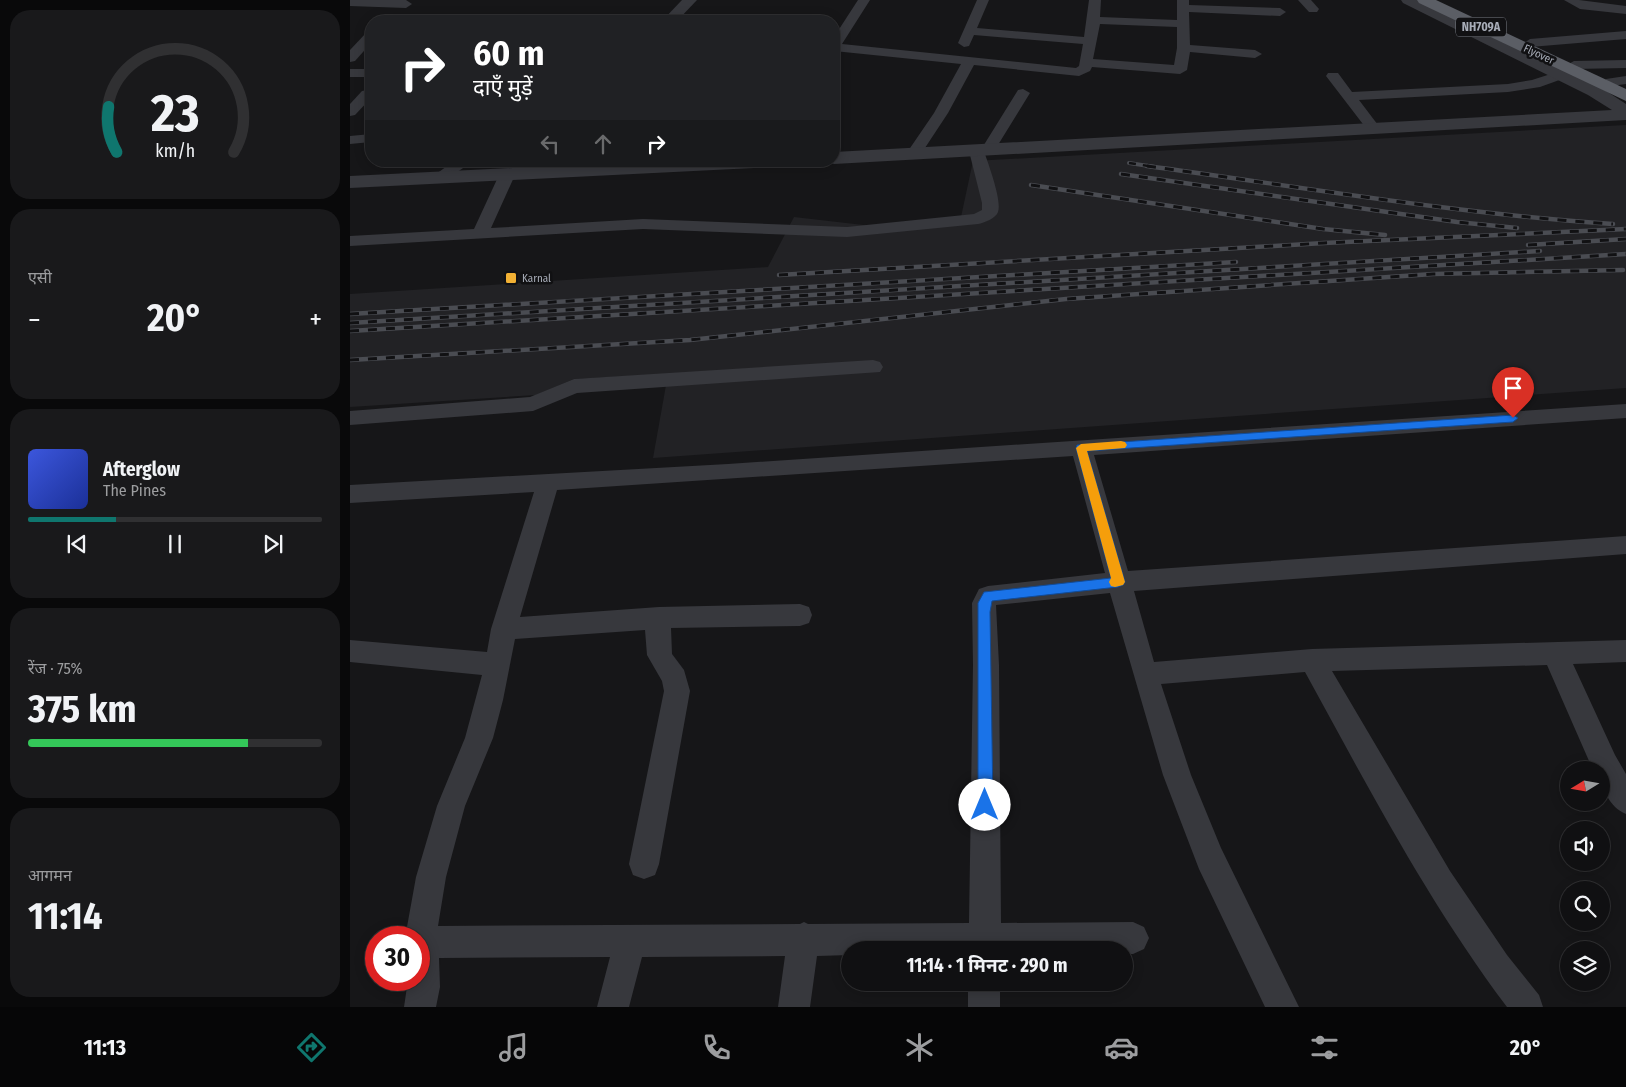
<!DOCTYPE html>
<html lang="hi">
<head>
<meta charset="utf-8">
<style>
  :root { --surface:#101012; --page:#19191b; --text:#f1f3f6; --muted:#9c9d9f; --line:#303032; --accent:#0f766e }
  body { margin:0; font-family:"Fira Sans Condensed","Noto Sans Devanagari",sans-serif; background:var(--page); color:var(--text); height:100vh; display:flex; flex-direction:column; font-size:19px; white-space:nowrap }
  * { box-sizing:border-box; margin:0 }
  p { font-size:16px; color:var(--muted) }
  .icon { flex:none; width:28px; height:28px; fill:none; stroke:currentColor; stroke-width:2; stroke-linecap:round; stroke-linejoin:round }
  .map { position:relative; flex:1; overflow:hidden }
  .panel { display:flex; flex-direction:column; gap:10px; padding:10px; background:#09090a; width:350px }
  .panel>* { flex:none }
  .banner { position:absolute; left:15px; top:15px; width:475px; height:152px; border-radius:20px; box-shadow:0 2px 12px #0003,0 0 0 1px var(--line); background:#202124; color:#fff; overflow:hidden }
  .needle { width:32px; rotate:259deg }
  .tools { position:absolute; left:1210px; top:761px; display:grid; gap:10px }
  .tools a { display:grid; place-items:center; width:50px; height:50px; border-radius:50%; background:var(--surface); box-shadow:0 2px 12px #0003,0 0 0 1px var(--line); font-size:25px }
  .speed { position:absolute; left:15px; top:926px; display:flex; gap:10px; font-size:25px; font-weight:700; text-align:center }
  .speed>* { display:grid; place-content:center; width:65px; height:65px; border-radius:50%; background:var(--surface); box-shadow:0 2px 12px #0003,0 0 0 1px var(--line); line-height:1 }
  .speed .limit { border:8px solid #d22; background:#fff; color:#111 }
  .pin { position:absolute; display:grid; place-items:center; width:42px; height:42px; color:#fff; margin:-51px -21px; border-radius:50% 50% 50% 0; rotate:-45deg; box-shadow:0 0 5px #0007 }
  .pin .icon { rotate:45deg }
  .me { position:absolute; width:55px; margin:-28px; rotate:0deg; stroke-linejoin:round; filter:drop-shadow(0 0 4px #0008) }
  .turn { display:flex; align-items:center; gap:18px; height:105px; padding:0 25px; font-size:22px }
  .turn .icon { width:65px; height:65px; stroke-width:2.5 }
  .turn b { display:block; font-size:35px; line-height:42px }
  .lanes { display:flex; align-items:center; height:48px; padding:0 25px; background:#0003; justify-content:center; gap:25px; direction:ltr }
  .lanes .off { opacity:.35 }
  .big { font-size:38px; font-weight:700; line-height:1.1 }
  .panel .tile { flex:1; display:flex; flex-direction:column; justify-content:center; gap:8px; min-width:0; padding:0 18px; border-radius:20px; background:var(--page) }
  .panel .dial { align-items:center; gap:0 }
  .dial svg { height:130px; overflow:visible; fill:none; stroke:var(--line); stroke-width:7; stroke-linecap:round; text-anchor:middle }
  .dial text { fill:var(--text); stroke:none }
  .song { display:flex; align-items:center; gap:15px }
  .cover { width:60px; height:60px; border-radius:8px; background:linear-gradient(135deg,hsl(230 70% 55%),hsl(230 70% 35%)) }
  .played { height:5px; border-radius:2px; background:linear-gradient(90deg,var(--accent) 30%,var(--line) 30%) }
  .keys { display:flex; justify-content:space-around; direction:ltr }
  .heat { display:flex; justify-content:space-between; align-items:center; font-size:28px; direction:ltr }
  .charge { height:8px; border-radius:4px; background:linear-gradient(90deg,#34c759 75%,var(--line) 0) }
  .trip { position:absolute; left:491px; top:941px; width:292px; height:50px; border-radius:25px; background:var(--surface); box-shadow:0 2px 12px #0003,0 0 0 1px var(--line); font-weight:700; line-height:50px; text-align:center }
  .tab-bar { display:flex; height:80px; justify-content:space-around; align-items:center; background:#060607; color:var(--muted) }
  .tab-bar .icon { width:35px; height:35px }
  .tab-bar .current { color:var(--accent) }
  .tab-bar b { font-size:22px; color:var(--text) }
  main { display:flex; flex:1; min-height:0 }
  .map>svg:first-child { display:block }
</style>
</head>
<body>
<main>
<section class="panel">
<div class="tile dial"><svg viewBox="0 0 100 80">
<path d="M14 69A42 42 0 1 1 86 69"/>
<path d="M14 69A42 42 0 0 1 9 41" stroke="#0f766e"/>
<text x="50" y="56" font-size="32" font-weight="700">23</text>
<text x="50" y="72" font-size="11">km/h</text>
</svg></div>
<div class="tile"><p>एसी</p>
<div class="heat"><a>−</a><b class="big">20°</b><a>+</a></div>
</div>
<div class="tile">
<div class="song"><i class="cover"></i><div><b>Afterglow</b><p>The Pines</p></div></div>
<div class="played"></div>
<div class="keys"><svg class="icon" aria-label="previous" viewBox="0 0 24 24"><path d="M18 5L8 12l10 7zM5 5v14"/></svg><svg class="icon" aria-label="pause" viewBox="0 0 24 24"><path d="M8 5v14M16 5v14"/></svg><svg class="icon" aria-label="next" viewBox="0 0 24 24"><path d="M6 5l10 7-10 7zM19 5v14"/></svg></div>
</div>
<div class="tile"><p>रेंज · 75%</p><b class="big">375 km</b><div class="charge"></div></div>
<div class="tile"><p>आगमन</p><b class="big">11:14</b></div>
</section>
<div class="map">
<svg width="1276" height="1007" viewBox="0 0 1276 1007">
  <rect width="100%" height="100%" fill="#161618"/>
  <path fill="#222225" d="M 1276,125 L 1276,388 L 303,458 L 318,374 L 224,379 L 186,395 L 0,407 L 0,294 L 418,267 L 444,217 L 522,226 L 611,217 L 623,161 Z"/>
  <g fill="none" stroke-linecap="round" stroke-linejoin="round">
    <g fill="#37383d" fill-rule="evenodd">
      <path d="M 0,0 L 56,0 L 62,4 L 56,8 L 0,6 Z"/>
      <path d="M 508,0 L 520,0 L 492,44 L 726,68 L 729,66 L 733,44 L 624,35 L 619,46 L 614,47 L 608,43 L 627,0 L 639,0 L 627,28 L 734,37 L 739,0 L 751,0 L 750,17 L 827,20 L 827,0 L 839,0 L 839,5 L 930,8 L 936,12 L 930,16 L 839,12 L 840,45 L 905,50 L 912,54 L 905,58 L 840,52 L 837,70 L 830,74 L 742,67 L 740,71 L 729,76 L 624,65 L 598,113 L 569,157 L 559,157 L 556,154 L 584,113 L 611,64 L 484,51 L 484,37 ZM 750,24 L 827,27 L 827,48 L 824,65 L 743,59 Z"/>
      <path d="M 948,0 L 961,0 L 969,9 L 967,12 L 959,12 Z"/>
      <path d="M 1214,0 L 1229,0 L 1276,6 L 1276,14 L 1230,9 Z"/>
      <path d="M 1276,31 L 1276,39 L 1180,47 L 1174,43 L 1180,39 Z"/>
      <path d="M 21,32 L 21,43 L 5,61 L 0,62 L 0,50 L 16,33 Z"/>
      <path d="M 1276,60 L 1276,68 L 1224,69 L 1217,65 L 1224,61 Z"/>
      <rect x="0" y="69" width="21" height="8"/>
      <path d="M 1210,71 L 1215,72 L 1217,75 L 1215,78 L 1190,87 L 1158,92 L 1009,100 L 1031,129 L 1029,132 L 1019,132 L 976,76 L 978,73 L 988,73 L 1002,92 L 1158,84 L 1182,80 Z"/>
      <path d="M 1276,76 L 1276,84 L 1261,86 L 1254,82 L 1256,79 Z"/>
      <path d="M 673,89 L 680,93 L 643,153 L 635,154 C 639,166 652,201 648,212 C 646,218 634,223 628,224 L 497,237 L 293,229 L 0,246 L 0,236 L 124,229 L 149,175 L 151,172 L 163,172 L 165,175 L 141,228 L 293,219 L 497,227 L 624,214 L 632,210 L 632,203 L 619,151 L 622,148 L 632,148 L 668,90 Z"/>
      <path d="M 17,90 L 21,91 L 21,98 L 5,115 L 0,116 L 0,104 L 12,91 Z"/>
      <path d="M 21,134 L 21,142 L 0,144 L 0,136 Z"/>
      <path d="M 104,161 L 123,161 L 96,180 L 84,180 L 82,177 Z"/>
      <path d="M 523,360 L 530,362 L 533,367 L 530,372 L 227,393 L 183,411 L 0,425 L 0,411 L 180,397 L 224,379 Z"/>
      <path d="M 1276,404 L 1276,418 L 744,455 L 778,571 L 1276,536 L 1276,554 L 784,591 L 804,662 L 962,649 L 1276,640 L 1276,662 L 1223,664 L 1265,755 L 1276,774 L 1276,814 C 1259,807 1251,788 1251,770 L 1243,770 L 1197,665 L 982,671 L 1100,871 L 1157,955 L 1189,995 L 1193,1007 L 1157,1007 C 1078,902 1018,787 955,672 L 811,684 L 841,775 L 871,848 L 949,1007 L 915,1007 L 849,869 L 813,775 L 760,593 L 646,605 L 649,665 L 651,923 L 783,922 L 794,927 L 799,938 L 794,949 L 783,954 L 775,954 L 775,950 L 500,950 L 500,955 L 467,956 L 460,1007 L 428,1007 L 435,956 L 292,957 L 279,1007 L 247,1007 L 260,957 L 89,958 L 90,987 L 86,1007 L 54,1007 L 58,980 L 69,980 L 69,938 L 55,938 L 66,877 L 87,806 L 115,738 L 132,675 L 0,662 L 0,640 L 137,652 L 141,629 L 184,492 L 0,503 L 0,485 L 378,464 ZM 723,456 L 755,573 L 638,586 L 629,589 L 622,603 L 623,665 L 619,923 L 458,924 L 454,922 L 450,924 L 88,926 L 96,877 L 115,806 L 143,738 L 153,700 L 165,639 L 295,630 L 297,655 L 312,681 L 314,691 L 279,864 L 283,875 L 294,879 L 305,875 L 309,864 L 340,691 L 334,670 L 322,654 L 321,628 L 450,626 L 459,623 L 462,615 L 459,607 L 450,604 L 309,607 L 170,617 L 207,490 Z"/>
      <rect x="618" y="982" width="32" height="25"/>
    </g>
    <g fill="#37383d" fill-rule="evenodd">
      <path d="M 332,0 L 347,0 L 327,21 L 312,21 Z"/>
      <path d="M 1051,0 L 1070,0 L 1250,87 L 1276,104 L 1276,120 L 484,164 L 477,161 L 484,161 L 484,152 L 1262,110 L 1238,95 L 1053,3 Z"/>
      <path d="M 304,161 L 433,161 L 431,165 L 424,167 L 0,188 L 0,176 Z"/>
    </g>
    <path fill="#5b5e65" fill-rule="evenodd" d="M 1067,0 L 1086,0 L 1276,89 L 1276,101 L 1069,3 Z"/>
    <defs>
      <path id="rail-far1" d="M 779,163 L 805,167"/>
      <g id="rail">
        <path d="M 797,166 C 952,187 1107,214 1263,224"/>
        <path d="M 771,174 L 1107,222 L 1167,228"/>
        <path d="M 681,185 L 973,229 L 1035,235"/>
        <path d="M 1178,245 L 1276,239"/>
        <path d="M 429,275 L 974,243 L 1276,229"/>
        <path d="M 0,314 L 886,262"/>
        <path d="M 0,323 L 1190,251"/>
        <path d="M 0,331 L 1276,254"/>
        <path d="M 0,360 L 340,340 L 716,299 L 1083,274 L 1273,270"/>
      </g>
    </defs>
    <use href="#rail-far1" stroke="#4a4c52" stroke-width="4"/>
    <use href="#rail" stroke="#4a4c52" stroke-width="4.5"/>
    <use href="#rail-far1" stroke="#111113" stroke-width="2.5" stroke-dasharray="7" stroke-linecap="butt"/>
    <use href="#rail" stroke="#111113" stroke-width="3" stroke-dasharray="9" stroke-linecap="butt"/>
  </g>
  <path fill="#1a73e8" stroke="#114b97" d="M 1163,415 L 1168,418 L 1163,422 L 737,451 L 775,582 L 773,585 L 768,587 L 642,601 L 640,612 L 643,805 L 640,810 L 635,813 L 630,810 L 628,805 L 628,603 L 634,592 L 761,578 L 726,448 L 727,445 Z"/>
  <path fill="#f59e0b" d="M 771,441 L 775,442 L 777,445 L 775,448 L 737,451 L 775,582 L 773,585 L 765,587 L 761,586 L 759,582 L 761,578 L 726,448 L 731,444 Z"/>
  <rect fill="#f2b134" stroke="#111113" stroke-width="2" x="155" y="272" width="12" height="12" rx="2.5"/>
  <g text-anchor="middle" stroke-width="5" stroke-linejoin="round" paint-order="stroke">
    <g font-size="11" fill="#a8adb8" stroke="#111113">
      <text transform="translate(1189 54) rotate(25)" y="4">Flyover</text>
    </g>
    <g font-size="11" fill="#a8adb8" stroke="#111113" text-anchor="start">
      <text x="172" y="282">Karnal</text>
    </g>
    <rect fill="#111113" stroke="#7b7e86" stroke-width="1" x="1106" y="17.5" width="50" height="19" rx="4"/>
    <g font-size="12" font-weight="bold" fill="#a8adb8">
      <text x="1131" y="31">NH709A</text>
    </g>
  </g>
</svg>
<div class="tools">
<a><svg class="needle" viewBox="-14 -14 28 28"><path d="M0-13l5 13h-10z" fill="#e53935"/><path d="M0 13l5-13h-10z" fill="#9c9d9f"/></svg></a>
<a><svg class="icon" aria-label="sound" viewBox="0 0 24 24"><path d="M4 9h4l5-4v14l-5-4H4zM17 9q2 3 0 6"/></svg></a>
<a><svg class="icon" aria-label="search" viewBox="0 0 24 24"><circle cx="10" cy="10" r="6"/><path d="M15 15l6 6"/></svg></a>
<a><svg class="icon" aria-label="layers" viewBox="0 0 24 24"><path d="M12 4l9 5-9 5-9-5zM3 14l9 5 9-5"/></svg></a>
</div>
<div class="speed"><div class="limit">30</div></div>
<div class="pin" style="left:1163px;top:418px;background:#d93025"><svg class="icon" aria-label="arrive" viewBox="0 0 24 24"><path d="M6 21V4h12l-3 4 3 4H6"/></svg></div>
<svg class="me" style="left:635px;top:805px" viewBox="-20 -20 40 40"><circle r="19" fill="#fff"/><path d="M0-13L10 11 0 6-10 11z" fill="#1a73e8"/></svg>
<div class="trip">11:14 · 1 मिनट · 290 m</div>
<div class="banner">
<div class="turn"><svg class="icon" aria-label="right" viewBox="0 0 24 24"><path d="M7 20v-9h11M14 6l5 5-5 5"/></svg><div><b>60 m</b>दाएँ मुड़ें</div></div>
<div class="lanes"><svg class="icon off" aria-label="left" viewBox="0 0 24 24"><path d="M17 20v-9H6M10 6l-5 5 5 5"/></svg><svg class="icon off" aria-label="ahead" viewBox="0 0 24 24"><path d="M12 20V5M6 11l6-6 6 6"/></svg><svg class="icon" aria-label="right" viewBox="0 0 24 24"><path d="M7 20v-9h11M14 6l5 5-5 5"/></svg></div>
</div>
</div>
</main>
<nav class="tab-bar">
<b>11:13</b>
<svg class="icon current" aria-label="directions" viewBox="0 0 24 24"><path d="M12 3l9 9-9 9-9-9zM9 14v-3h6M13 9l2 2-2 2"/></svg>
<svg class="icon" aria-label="music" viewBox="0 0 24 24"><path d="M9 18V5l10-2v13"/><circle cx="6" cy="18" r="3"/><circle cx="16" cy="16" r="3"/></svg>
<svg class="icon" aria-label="phone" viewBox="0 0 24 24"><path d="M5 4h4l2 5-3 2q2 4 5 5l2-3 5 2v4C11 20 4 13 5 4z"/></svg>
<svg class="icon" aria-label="climate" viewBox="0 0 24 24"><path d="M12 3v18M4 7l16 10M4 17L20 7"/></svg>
<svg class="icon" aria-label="car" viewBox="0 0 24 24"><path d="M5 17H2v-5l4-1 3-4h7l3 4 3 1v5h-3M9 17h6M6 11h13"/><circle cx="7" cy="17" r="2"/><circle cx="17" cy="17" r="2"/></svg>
<svg class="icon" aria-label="filters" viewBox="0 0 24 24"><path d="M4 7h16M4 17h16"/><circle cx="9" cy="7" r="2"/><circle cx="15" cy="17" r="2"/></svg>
<b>20°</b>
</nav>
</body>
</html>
